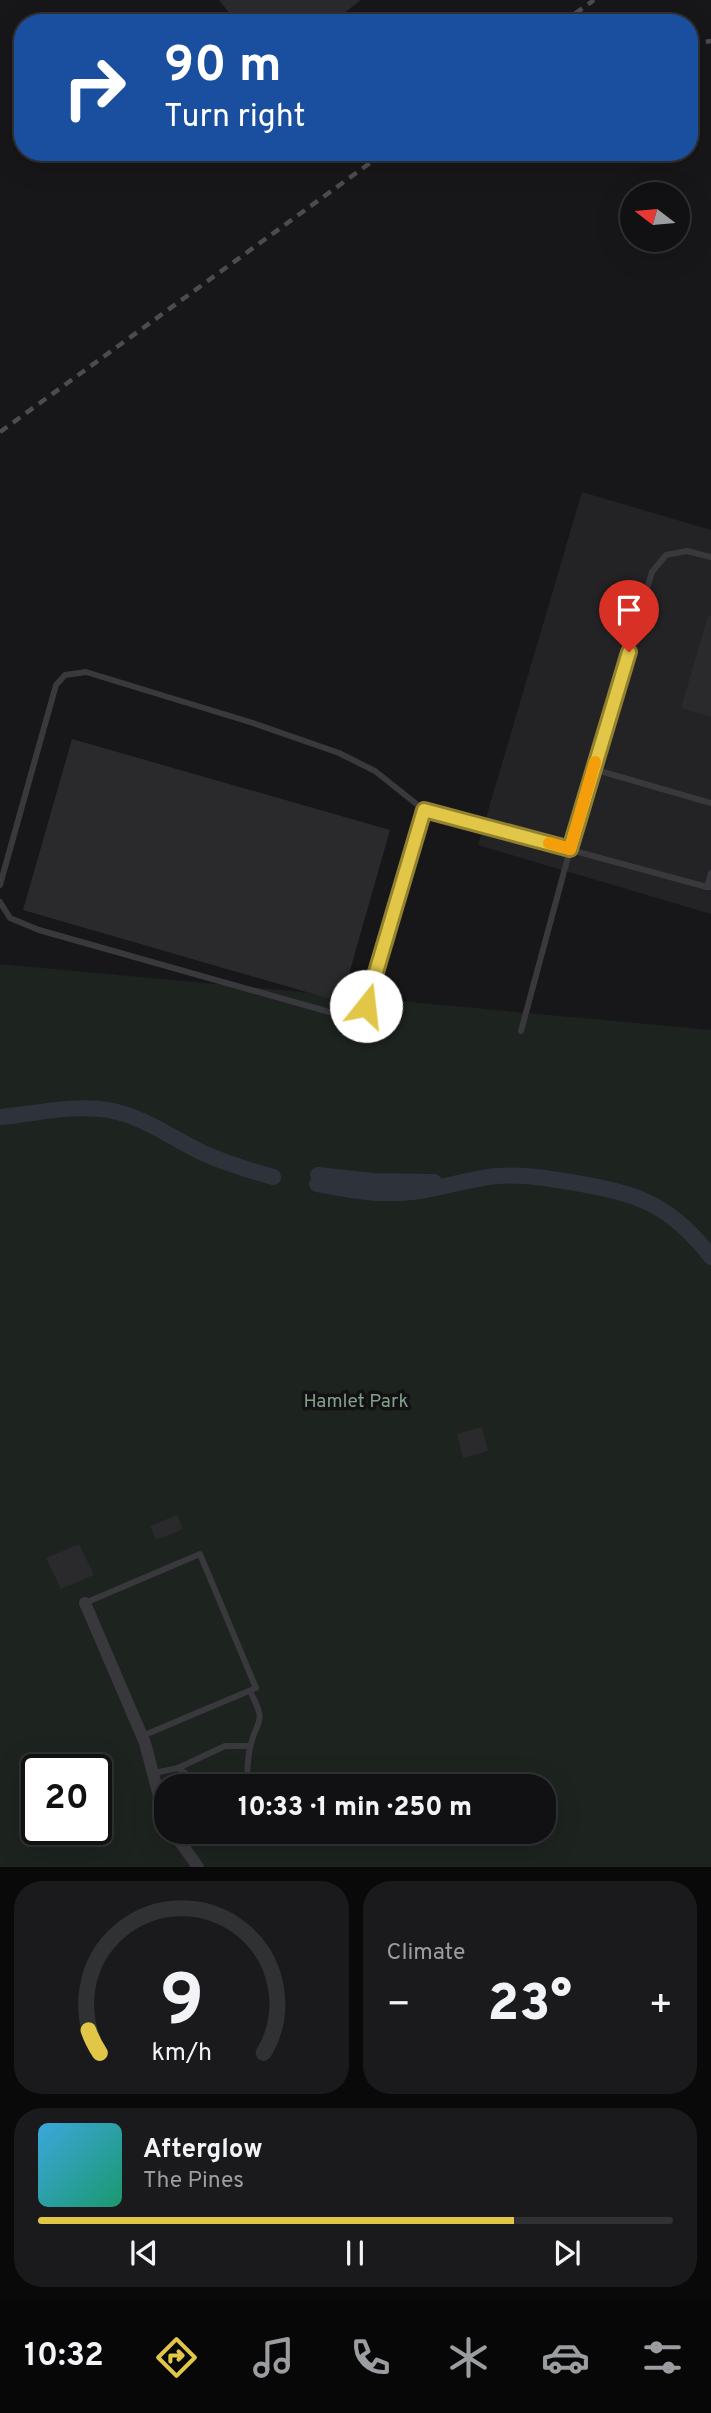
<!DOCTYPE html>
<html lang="en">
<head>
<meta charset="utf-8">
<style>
  :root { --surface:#111113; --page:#1a1a1c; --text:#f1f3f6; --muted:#9c9da0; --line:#303133; --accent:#e1c647 }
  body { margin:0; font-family:Overpass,sans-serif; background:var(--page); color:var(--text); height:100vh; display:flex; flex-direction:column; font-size:26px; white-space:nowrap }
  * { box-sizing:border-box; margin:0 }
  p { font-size:23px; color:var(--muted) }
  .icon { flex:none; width:38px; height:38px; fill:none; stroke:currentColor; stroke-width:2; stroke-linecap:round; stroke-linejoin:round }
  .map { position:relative; height:1867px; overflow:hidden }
  .sheet { display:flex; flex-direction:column; gap:14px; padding:14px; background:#09090a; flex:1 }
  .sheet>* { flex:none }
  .hud { position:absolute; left:14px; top:14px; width:684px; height:147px; border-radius:28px; box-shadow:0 7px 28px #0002,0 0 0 2px var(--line); background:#1a4fa0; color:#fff; overflow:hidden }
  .needle { width:46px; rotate:286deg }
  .buttons { position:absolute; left:620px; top:182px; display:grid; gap:14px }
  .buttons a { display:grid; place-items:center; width:70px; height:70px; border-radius:50%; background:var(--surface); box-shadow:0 7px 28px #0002,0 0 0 2px var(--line); font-size:35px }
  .speed { position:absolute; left:21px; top:1754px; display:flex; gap:14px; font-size:35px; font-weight:700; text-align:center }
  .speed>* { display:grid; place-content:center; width:91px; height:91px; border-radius:50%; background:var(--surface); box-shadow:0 7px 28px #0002,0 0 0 2px var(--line); line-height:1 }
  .speed .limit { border:4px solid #111; border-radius:10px; background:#fff; color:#111 }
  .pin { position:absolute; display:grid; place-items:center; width:60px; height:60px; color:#fff; margin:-72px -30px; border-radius:50% 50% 50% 0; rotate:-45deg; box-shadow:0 0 7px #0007 }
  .pin .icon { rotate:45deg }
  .me { position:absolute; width:77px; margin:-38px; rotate:16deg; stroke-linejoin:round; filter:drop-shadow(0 0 5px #0008) }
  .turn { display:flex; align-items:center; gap:24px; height:147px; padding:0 35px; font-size:32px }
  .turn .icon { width:91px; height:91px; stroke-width:2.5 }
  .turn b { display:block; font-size:49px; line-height:60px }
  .big { font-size:52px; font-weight:800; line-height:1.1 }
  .sheet .widget { flex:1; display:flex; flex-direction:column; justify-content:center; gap:10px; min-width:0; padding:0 24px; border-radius:28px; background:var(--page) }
  .sheet .dial { align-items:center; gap:0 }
  .dial svg { height:182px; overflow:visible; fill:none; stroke:var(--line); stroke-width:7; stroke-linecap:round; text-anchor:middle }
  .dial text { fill:var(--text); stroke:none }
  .song { display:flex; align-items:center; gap:21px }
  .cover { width:84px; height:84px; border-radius:10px; background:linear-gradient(135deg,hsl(200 70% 55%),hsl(160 70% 35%)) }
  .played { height:7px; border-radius:4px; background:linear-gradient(90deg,var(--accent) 75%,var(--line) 75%) }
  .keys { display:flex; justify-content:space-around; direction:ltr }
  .heat { display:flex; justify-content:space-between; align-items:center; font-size:38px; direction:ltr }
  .sheet .tiles { flex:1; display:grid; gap:14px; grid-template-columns:1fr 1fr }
  .widget:last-child { grid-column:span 2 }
  .trip { position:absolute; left:154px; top:1774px; width:402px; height:70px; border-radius:28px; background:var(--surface); box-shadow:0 7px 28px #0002,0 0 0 2px var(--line); font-weight:800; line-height:70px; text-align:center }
  .tabs { display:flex; height:112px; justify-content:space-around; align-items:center; background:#070708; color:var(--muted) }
  .tabs .icon { width:49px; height:49px }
  .tabs .selected { color:var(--accent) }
  .tabs b { font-size:32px; color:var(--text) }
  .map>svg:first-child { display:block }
</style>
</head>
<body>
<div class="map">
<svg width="711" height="1867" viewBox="0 0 711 1867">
  <rect width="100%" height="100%" fill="#171719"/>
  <path fill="#232326" d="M 582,492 L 711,530 L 711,914 L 478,845 Z"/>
  <path fill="#1d231f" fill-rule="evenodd" d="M 0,964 L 711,1030 L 711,1867 L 0,1867 ZM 37,1769 L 96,1769 L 96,1829 L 37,1829 ZM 166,1787 L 544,1787 L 544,1832 L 166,1832 Z"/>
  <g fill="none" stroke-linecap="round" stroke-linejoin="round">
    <g stroke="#2e333b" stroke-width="16">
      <path d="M 0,1117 C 34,1114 75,1104 108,1110 C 143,1116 170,1137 201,1152 C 224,1163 248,1170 273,1177"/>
      <path d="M 318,1175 L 373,1181 L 434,1182"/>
      <path d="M 317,1184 C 348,1190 380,1196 412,1192 C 440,1189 468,1179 496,1176 C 521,1174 546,1178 570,1182 C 635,1193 669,1202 711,1257"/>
    </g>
  </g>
  <g fill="#2a2a2d">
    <path d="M 219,0 L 361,0 L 331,23 L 237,23 Z"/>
    <path d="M 708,616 L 711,616 L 711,717 L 681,708 Z"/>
    <path d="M 72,739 L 390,830 L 341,1002 L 23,910 Z"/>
    <path d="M 482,1427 L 488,1451 L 463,1458 L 457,1434 Z"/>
    <path d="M 177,1515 L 183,1529 L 156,1540 L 150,1526 Z"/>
    <path d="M 79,1544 L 94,1575 L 61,1589 L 46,1558 Z"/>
  </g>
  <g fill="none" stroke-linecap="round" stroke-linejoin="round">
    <g stroke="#38383d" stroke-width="6">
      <path d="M 593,769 L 711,803"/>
      <path d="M 0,885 L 56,685 L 65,675 L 86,672 L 253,723 L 339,753 L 375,771 L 424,810 L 707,887"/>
      <path d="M 709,887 L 707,887 L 711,873"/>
      <path d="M 0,902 L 10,918 L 39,930 L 340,1015 L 352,1014 L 366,1006 L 424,810"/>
      <path d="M 521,1031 L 582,805 L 652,572 L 666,555 L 687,551 L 711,557"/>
      <path d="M 85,1603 L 200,1554 L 256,1688 L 142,1736"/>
      <path d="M 178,1768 L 225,1746 L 250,1746"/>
      <path d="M 154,1773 L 178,1768 L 204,1787"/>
      <path d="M 246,1787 C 248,1774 247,1760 250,1748 C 257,1715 268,1727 250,1691"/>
    </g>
    <g stroke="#38383d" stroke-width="12">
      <path d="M 85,1603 L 145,1743 L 166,1823"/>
      <path d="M 173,1832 L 198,1867"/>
    </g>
    <g stroke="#4b4c52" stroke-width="4.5" stroke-dasharray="9 7" stroke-linecap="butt">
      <path d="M 562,23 L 594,0"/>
      <path d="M 690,44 L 711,41"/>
      <path d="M 418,153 L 419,152"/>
      <path d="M 0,432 L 385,152"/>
    </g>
  </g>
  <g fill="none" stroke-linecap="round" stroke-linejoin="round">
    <defs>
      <path id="route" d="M 366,1006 L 424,810 L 570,849 L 629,652"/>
    </defs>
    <use href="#route" stroke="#92812e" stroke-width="18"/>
    <use href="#route" stroke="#e1c647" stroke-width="12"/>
    <path stroke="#f59e0b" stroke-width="12" d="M 549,843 L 570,849 L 595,762"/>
  </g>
  <g text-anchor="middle" stroke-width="7" stroke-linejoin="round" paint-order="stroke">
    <g font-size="19" fill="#83a08a" stroke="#121214">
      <text x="356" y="1407">Hamlet Park</text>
    </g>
  </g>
</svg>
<div class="buttons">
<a><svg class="needle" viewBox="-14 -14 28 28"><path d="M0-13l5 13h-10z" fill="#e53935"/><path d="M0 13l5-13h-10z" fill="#9c9da0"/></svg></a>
</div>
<div class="speed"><div class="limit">20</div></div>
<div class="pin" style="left:629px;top:652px;background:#d93025"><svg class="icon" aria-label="arrive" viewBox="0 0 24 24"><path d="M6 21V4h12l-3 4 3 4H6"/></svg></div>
<svg class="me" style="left:366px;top:1006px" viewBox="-20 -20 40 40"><circle r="19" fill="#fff"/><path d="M0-13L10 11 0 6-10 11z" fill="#e1c647"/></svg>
<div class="trip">10:33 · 1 min · 250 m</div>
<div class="hud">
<div class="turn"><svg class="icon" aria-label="right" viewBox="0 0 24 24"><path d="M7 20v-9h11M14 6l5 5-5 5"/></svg><div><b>90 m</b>Turn right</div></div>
</div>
</div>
<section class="sheet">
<div class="tiles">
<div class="widget dial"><svg viewBox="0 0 100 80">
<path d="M14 69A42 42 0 1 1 86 69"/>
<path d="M14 69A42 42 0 0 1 9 59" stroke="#e1c647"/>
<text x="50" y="56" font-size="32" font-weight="700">9</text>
<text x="50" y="72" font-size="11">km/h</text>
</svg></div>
<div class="widget"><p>Climate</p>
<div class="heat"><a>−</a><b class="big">23°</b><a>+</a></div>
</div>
<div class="widget">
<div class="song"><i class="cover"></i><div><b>Afterglow</b><p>The Pines</p></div></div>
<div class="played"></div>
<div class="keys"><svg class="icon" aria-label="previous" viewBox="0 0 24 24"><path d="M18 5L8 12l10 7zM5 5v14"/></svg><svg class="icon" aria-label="pause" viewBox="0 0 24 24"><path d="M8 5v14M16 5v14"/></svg><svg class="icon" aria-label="next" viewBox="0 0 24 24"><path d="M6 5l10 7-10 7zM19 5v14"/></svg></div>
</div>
</div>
</section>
<nav class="tabs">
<b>10:32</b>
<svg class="icon selected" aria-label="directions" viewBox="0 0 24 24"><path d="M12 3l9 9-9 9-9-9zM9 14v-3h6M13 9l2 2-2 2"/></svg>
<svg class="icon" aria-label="music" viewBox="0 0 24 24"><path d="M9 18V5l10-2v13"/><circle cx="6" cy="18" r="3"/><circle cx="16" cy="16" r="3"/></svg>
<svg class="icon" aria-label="phone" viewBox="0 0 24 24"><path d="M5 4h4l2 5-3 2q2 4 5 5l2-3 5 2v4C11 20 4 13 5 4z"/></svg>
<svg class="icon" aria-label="climate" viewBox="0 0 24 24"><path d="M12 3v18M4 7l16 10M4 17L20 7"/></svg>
<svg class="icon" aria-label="car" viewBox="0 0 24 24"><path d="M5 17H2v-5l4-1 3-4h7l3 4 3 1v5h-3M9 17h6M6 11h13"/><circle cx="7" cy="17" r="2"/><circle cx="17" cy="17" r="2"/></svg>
<svg class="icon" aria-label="filters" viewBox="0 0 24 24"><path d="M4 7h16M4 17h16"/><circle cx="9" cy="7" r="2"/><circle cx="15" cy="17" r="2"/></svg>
</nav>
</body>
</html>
